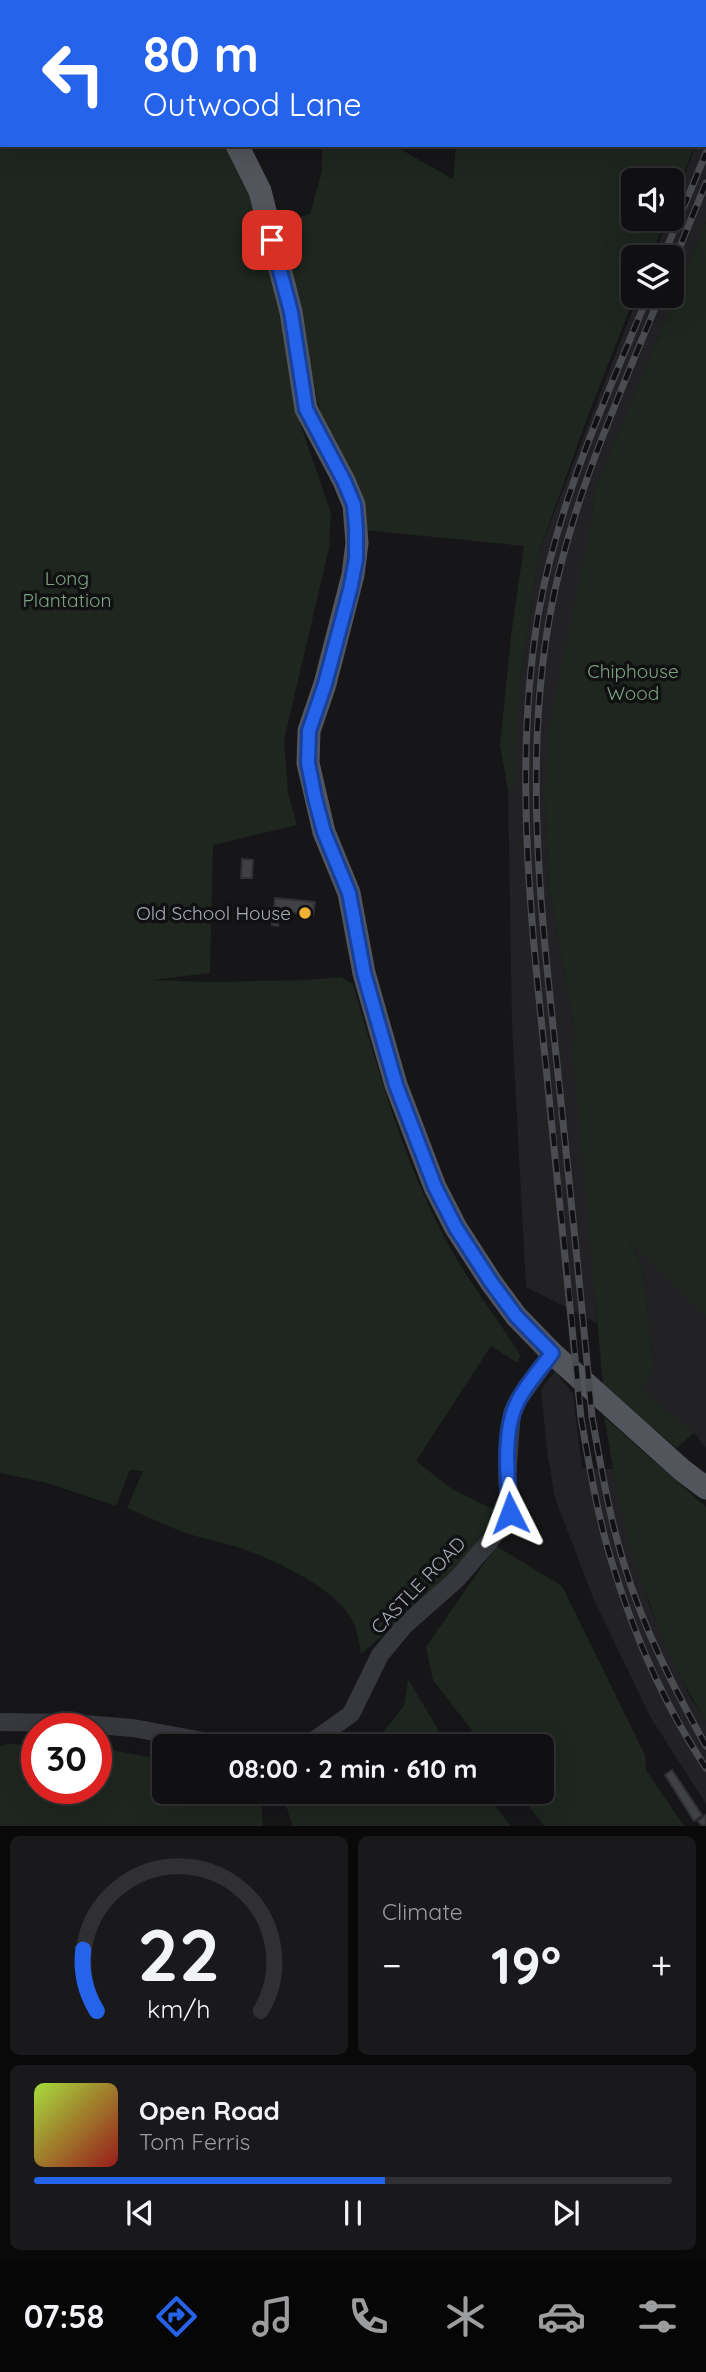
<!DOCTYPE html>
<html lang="en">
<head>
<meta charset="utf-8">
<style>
  :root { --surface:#101012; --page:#19191b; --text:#f1f3f6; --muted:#9c9d9f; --line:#303032; --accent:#2563eb }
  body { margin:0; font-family:Quicksand,sans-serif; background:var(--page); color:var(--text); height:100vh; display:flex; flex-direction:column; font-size:26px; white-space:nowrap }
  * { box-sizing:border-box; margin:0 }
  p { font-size:23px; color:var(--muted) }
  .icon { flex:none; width:38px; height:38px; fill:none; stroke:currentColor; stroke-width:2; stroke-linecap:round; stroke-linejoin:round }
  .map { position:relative; height:1826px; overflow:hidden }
  .drawer { display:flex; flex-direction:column; gap:10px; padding:10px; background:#09090a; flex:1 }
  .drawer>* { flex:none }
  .hud { position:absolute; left:0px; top:0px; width:707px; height:147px; box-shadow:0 7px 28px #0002,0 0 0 2px var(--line); background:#2563eb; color:#fff; overflow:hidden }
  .fabs { position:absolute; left:621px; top:168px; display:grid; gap:14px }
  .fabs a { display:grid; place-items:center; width:63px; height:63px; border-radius:10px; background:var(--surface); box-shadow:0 7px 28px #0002,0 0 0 2px var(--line); font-size:35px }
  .speed { position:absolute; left:21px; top:1713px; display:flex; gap:14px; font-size:35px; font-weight:700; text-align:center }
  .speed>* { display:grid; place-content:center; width:91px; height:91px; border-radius:50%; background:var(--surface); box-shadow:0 7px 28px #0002,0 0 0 2px var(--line); line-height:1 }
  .speed .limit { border:10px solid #d22; background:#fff; color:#111 }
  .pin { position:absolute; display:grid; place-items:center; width:60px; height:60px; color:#fff; margin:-30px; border-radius:14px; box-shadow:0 4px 10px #0006 }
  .me { position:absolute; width:77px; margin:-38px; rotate:357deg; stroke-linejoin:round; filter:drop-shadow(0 0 5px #0008) }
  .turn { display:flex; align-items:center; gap:24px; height:147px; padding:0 28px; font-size:32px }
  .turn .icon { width:91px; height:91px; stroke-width:2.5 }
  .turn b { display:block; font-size:49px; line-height:60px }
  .big { font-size:52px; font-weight:700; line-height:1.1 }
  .drawer .card { flex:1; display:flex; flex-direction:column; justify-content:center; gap:10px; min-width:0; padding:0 24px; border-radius:10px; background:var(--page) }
  .drawer .dial { align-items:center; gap:0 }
  .dial svg { height:182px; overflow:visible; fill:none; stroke:var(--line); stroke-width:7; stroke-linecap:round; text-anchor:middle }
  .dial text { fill:var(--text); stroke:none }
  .song { display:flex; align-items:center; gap:21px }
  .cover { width:84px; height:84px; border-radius:10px; background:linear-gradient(135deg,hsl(80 70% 55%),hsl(0 70% 35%)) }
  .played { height:7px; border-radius:4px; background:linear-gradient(90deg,var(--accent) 55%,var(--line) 55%) }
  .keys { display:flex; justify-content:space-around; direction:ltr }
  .heat { display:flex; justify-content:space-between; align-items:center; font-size:38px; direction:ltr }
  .drawer .tiles { flex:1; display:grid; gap:10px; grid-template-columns:1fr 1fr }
  .card:last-child { grid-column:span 2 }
  .trip { position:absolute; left:152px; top:1734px; width:402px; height:70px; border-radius:10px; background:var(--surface); box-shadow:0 7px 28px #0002,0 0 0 2px var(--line); font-weight:700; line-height:70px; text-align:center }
  .menu { display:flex; height:112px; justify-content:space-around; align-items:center; background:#060607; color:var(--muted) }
  .menu .icon { width:49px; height:49px }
  .menu .on { color:var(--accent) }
  .menu b { font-size:32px; color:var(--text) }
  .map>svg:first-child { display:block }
</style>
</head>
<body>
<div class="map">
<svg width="706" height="1826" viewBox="0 0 706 1826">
  <rect width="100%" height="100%" fill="#161618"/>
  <g fill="#222225">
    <path d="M 706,119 L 706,222 L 594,492 L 592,519 L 545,794 L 549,888 L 575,1032 L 597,1323 L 526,1287 L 512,1023 L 508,791 L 519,690 L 539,552 L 638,296 L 672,296 L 672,257 L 653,257 L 668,219 L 672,219 L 672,207 L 696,145 L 705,145 Z"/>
    <path d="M 628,1236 L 706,1317 L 706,1448 L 694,1433 L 642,1391 L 654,1369 L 643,1270 Z"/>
    <path d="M 555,1371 L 573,1394 L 582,1468 L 614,1469 L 624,1521 L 650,1607 L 690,1697 L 706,1721 L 706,1804 L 651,1718 L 594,1600 L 555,1498 L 547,1451 L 541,1390 Z"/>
  </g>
  <g fill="#1e261f">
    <path d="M 0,0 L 142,2 L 2,2 L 2,145 L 227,145 L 251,189 L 280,313 L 295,409 L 331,513 L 329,548 L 284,740 L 288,793 L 297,825 L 213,845 L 210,973 L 152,980 L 209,982 L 307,980 L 341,977 L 353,984 C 379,1074 405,1165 450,1248 C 471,1285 498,1319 520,1355 L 518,1363 L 491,1346 L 416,1461 L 452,1489 L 503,1514 L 461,1567 L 361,1654 C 359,1641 357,1629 351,1618 C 334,1588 275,1560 243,1549 C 227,1543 209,1540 192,1535 C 170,1528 149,1517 127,1508 L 143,1471 L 130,1470 L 116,1506 L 44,1482 L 0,1473 Z"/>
    <path d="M 164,0 L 507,0 L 508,2 L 165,2 Z"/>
    <path d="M 541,0 L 706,0 L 705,120 L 705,2 Z"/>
    <path d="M 322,145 L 393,145 L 453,179 L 456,145 L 695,145 L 672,203 L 672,180 L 634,180 L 634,219 L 666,219 L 651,257 L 634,257 L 634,296 L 635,296 L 589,413 L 539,552 L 519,690 L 515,786 L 508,791 L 500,745 L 511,636 L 524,546 L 364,530 L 321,417 L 281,222 L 310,214 L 322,171 Z"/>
    <path d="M 706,222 L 706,1317 L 629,1239 L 643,1270 L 654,1369 L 642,1391 L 694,1433 L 676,1448 L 603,1385 L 573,1053 L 575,1032 L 549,888 L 545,794 L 550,724 L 592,519 L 594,492 Z"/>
    <path d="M 604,1417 L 706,1507 L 706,1721 C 668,1661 643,1591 624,1523 C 615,1489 611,1452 604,1417 Z"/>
    <path d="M 496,1546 L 562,1586 L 645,1755 L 646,1770 L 684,1826 L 544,1826 L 518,1792 L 542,1792 L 542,1746 L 484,1746 L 433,1680 L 426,1647 Z"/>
    <path d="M 408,1679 L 446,1743 L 448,1746 L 372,1746 L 404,1706 Z"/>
    <path d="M 8,1744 L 37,1745 L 37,1788 L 96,1788 L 96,1747 L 164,1760 L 164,1792 L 260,1792 L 263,1826 L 0,1826 L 0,1746 Z"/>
    <path d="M 301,1792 L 484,1792 L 511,1826 L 293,1826 L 284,1800 Z"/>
  </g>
  <g fill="#404145" stroke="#303034" stroke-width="2">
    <path d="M 242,859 L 253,860 L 252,878 L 241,878 Z"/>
    <path d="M 275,898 L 315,902 L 313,915 L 280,911 L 278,926 L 272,925 Z"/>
    <path d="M 672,1770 L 702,1815 L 694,1821 L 665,1775 Z"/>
    <path d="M 706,1815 L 706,1826 L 702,1826 L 698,1821 Z"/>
  </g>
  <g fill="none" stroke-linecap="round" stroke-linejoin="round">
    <g stroke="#37383d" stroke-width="18">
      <path d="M 0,1722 L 71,1723 L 133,1728 L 230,1746"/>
      <path d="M 299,1746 L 316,1739 L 351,1714 L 380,1655 L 404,1626 L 457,1579 L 489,1542 L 510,1513 L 507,1477 L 512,1413 L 518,1400 L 552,1353"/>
    </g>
    <g stroke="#53555c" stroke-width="23">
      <path d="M 151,0 L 152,2"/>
      <path d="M 237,145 L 260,191 L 291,312 L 306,409 L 344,481 L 354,505 L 357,543 L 353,575 L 325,684 L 309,731 L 308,763 L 324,832 L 349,893 L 364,973 L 396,1085 L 435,1187 L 456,1228 L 491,1282 L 516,1316 L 552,1353 L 682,1470 L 706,1488"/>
    </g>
    <defs>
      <g id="rail">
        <path d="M 663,257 L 706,153"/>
        <path d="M 672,266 L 706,183"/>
        <path d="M 648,296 C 605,400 557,504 538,616 C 514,763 530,911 545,1057 C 558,1178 570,1298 581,1418 C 590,1469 598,1520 614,1569 C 635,1637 666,1708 706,1768"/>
        <path d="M 660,296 C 617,401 570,503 550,615 C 524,757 540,903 555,1045 C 568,1169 581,1293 592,1417 C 601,1466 609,1516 624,1564 C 643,1628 674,1688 706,1746"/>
      </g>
    </defs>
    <use href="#rail" stroke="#4a4c52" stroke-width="7"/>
    <use href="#rail" stroke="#111113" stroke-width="4.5" stroke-dasharray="13" stroke-linecap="butt"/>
  </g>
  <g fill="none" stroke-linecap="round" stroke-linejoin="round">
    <defs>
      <path id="route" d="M 272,240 L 291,312 L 306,409 L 344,481 L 354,505 L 356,529 L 356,559 L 350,590 L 325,684 L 309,731 L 308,763 L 315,798 L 324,832 L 349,893 L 364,973 L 396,1085 L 435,1187 L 456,1228 L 491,1282 L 516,1316 L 552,1353 C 541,1369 525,1385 517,1403 C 502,1432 508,1482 510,1513"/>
    </defs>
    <use href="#route" stroke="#184099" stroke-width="18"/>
    <use href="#route" stroke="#2563eb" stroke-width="12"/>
  </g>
  <circle fill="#f2b134" stroke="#111113" stroke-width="2.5" cx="305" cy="913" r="7"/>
  <g text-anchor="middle" stroke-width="7" stroke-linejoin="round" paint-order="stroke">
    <g font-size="19" fill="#7fa381" stroke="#111113">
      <text x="67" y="585">Long<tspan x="67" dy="22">Plantation</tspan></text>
      <text x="633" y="678">Chiphouse<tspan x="633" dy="22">Wood</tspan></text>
    </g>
    <g font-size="19" fill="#a8adb8" stroke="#111113" text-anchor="end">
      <text x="291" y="920">Old School House</text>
    </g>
    <g font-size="19" fill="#a8adb8" stroke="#111113">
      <text transform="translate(418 1585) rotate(-46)" y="7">CASTLE ROAD</text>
    </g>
  </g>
</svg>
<div class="fabs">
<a><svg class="icon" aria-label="sound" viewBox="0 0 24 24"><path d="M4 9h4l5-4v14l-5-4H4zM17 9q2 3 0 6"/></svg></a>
<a><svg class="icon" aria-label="layers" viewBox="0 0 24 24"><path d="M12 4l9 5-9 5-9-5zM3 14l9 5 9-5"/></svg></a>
</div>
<div class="speed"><div class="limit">30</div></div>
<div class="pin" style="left:272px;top:240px;background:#d93025"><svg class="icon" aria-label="arrive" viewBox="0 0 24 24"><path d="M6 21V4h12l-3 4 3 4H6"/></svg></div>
<svg class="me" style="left:510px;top:1513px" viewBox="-20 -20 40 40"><path d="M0-17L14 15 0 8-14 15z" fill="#2563eb" stroke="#fff" stroke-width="4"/></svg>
<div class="trip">08:00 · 2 min · 610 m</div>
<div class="hud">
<div class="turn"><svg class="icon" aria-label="left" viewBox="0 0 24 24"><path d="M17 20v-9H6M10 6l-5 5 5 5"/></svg><div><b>80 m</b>Outwood Lane</div></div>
</div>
</div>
<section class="drawer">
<div class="tiles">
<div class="card dial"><svg viewBox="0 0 100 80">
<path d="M14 69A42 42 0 1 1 86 69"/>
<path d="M14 69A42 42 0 0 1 8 42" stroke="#2563eb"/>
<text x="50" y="56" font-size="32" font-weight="700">22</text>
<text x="50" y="72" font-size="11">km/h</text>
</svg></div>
<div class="card"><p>Climate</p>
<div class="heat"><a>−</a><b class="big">19°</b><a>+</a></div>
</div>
<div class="card">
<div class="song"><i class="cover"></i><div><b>Open Road</b><p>Tom Ferris</p></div></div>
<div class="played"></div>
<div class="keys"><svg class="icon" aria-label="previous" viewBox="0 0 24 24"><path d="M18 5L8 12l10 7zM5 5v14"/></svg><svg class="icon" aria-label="pause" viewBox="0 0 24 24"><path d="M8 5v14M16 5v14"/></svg><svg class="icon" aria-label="next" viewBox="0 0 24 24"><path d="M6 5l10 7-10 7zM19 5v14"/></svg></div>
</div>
</div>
</section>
<nav class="menu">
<b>07:58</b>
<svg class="icon on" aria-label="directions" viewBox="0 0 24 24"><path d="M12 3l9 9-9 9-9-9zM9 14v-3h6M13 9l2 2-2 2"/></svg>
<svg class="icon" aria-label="music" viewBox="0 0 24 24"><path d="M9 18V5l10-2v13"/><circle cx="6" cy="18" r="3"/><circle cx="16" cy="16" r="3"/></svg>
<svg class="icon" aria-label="phone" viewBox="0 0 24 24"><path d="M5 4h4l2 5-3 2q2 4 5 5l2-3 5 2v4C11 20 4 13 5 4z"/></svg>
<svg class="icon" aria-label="climate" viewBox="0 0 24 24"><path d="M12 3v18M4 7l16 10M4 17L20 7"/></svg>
<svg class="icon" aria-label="car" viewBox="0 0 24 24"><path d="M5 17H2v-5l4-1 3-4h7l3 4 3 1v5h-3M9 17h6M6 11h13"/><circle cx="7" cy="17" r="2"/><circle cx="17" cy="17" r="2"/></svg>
<svg class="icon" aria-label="filters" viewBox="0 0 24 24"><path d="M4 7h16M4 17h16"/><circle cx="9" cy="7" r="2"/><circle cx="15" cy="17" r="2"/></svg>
</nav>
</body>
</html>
